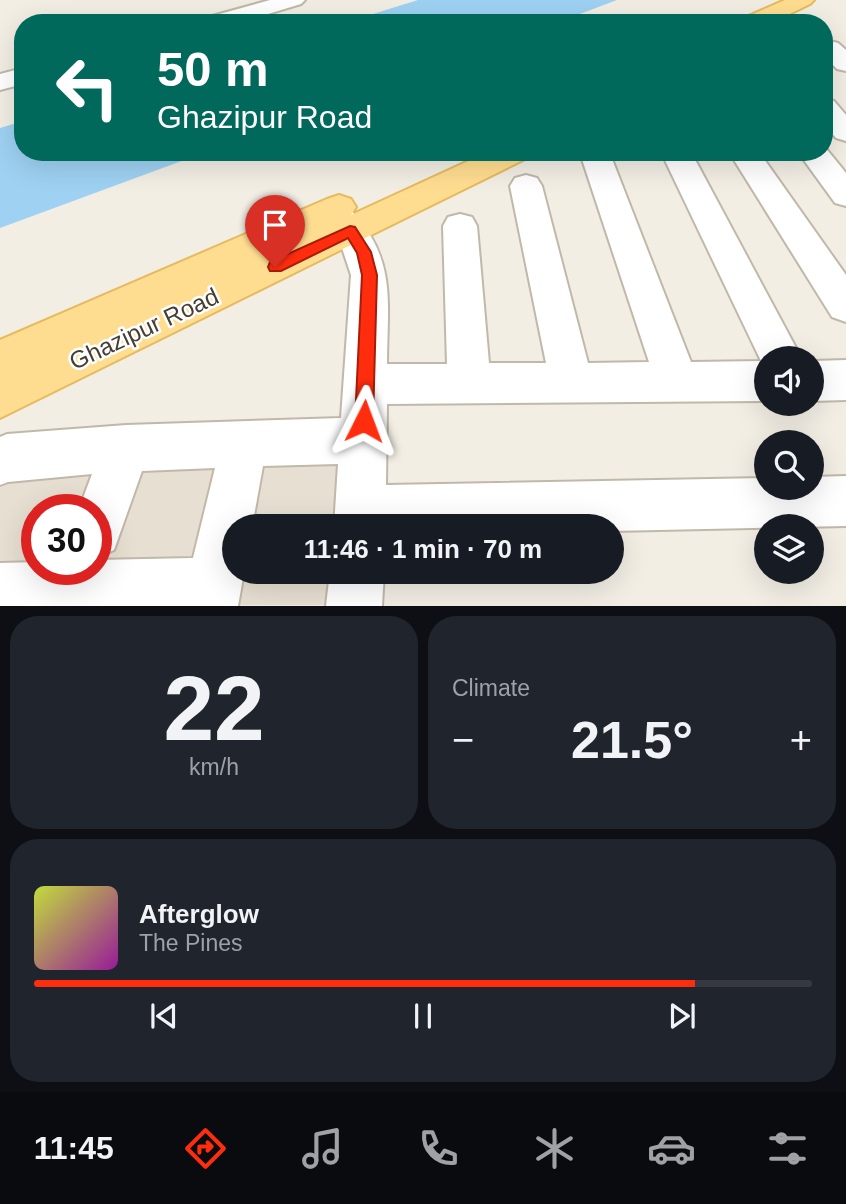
<!DOCTYPE html>
<html lang="en">
<head>
<meta charset="utf-8">
<style>
  :root { --surface:#171b24; --page:#20242c; --text:#f1f3f6; --muted:#9ea1a6; --line:#363941; --accent:#ff2d0e }
  body { margin:0; font-family:Arial,sans-serif; background:var(--page); color:var(--text); height:100vh; display:flex; flex-direction:column; font-size:26px; white-space:nowrap }
  * { box-sizing:border-box; margin:0 }
  p { font-size:23px; color:var(--muted) }
  .icon { flex:none; width:38px; height:38px; fill:none; stroke:currentColor; stroke-width:2; stroke-linecap:round; stroke-linejoin:round }
  .map { position:relative; height:606px; overflow:hidden }
  .panel { display:flex; flex-direction:column; gap:10px; padding:10px; background:#0d0f14; flex:1 }
  .panel>* { flex:none }
  .guide { position:absolute; left:14px; top:14px; width:819px; height:147px; border-radius:28px; box-shadow:0 7px 28px #0002; background:#00695c; color:#fff; overflow:hidden }
  .buttons { position:absolute; left:754px; top:346px; display:grid; gap:14px }
  .buttons a { display:grid; place-items:center; width:70px; height:70px; border-radius:50%; background:var(--surface); box-shadow:0 7px 28px #0002; font-size:35px }
  .speed { position:absolute; left:21px; top:494px; display:flex; gap:14px; font-size:35px; font-weight:700; text-align:center }
  .speed>* { display:grid; place-content:center; width:91px; height:91px; border-radius:50%; background:var(--surface); box-shadow:0 7px 28px #0002; line-height:1 }
  .speed .limit { border:10px solid #d22; background:#fff; color:#111 }
  .pin { position:absolute; display:grid; place-items:center; width:60px; height:60px; color:#fff; margin:-72px -30px; border-radius:50% 50% 50% 0; rotate:-45deg; box-shadow:0 0 7px #0007 }
  .pin .icon { rotate:45deg }
  .me { position:absolute; width:77px; margin:-38px; rotate:3deg; stroke-linejoin:round; filter:drop-shadow(0 0 5px #0008) }
  .turn { display:flex; align-items:center; gap:24px; height:147px; padding:0 28px; font-size:32px }
  .turn .icon { width:91px; height:91px; stroke-width:2.5 }
  .turn b { display:block; font-size:49px; line-height:60px }
  .big { font-size:52px; font-weight:600; line-height:1.1 }
  .panel .tile { flex:1; display:flex; flex-direction:column; justify-content:center; gap:10px; min-width:0; padding:0 24px; border-radius:28px; background:var(--page) }
  .panel .dial { align-items:center; gap:0 }
  .dial b { font-size:91px; line-height:1 }
  .song { display:flex; align-items:center; gap:21px }
  .cover { width:84px; height:84px; border-radius:10px; background:linear-gradient(135deg,hsl(70 70% 55%),hsl(300 70% 35%)) }
  .played { height:7px; border-radius:4px; background:linear-gradient(90deg,var(--accent) 85%,var(--line) 85%) }
  .keys { display:flex; justify-content:space-around; direction:ltr }
  .heat { display:flex; justify-content:space-between; align-items:center; font-size:38px; direction:ltr }
  .panel .tiles { flex:1; display:grid; gap:10px; grid-template-columns:1fr 1fr }
  .tile:last-child { grid-column:span 2 }
  .trip { position:absolute; left:222px; top:514px; width:402px; height:70px; border-radius:35px; background:var(--surface); box-shadow:0 7px 28px #0002; font-weight:600; line-height:70px; text-align:center }
  .menu { display:flex; height:112px; justify-content:space-around; align-items:center; background:#090b0e; color:var(--muted) }
  .menu .icon { width:49px; height:49px }
  .menu .selected { color:var(--accent) }
  .menu b { font-size:32px; color:var(--text) }
  .map>svg:first-child { display:block }
</style>
</head>
<body>
<div class="map">
<svg width="846" height="606" viewBox="0 0 846 606">
  <rect width="100%" height="100%" fill="#f2eee4"/>
  <path fill="#e7e0d2" fill-rule="evenodd" d="M 347,453 L 340,527 L 234,527 L 234,572 L 336,572 L 333,605 L 0,605 L 0,462 ZM 37,509 L 96,509 L 96,569 L 37,569 Z"/>
  <g fill="#9ed1f2">
    <path d="M 418,0 L 617,0 L 556,23 L 344,23 Z"/>
    <path d="M 23,121 L 23,152 L 206,152 L 0,228 L 0,128 Z"/>
  </g>
  <g fill="none" stroke-linecap="round" stroke-linejoin="round">
    <defs>
      <g id="minor">
        <path d="M 270,0 L 305,0 L 301,4 L 238,23 L 202,23 L 205,18 Z"/>
        <path d="M 830,41 L 838,43 L 846,50 L 846,71 L 837,69 L 824,56 L 824,42 Z"/>
        <path d="M 23,68 L 23,84 L 0,90 L 0,74 Z"/>
        <path d="M 824,99 L 834,101 L 846,115 L 846,141 L 836,138 L 824,124 Z"/>
        <path d="M 824,146 L 846,173 L 846,206 L 835,203 L 798,152 L 824,152 Z"/>
        <path d="M 586,152 L 616,152 L 612,159 L 691,362 L 761,361 L 661,152 L 691,152 L 802,359 L 766,359 L 766,401 L 387,404 L 386,485 L 766,478 L 766,488 L 812,488 L 812,477 L 846,476 L 846,526 L 612,531 L 612,527 L 334,527 L 338,464 L 263,466 L 252,527 L 234,527 L 234,572 L 244,572 L 238,606 L 0,606 L 0,563 L 37,562 L 37,569 L 96,569 L 96,560 L 193,558 L 215,468 L 142,471 L 114,550 L 96,558 L 96,509 L 79,509 L 92,474 L 8,482 L 0,485 L 0,437 L 7,434 L 126,425 L 341,418 L 351,275 L 342,248 L 314,211 L 319,203 C 336,198 344,203 356,216 C 397,262 387,308 387,364 L 447,364 L 443,226 L 448,217 L 460,214 L 472,217 L 477,226 L 489,363 L 546,363 L 510,186 L 515,178 L 526,175 L 537,178 L 542,186 L 588,363 L 649,362 L 582,159 Z"/>
        <path d="M 729,152 L 759,152 L 846,275 L 846,322 L 832,317 Z"/>
        <path d="M 846,360 L 846,400 L 812,401 L 812,361 Z"/>
        <path d="M 330,572 L 384,572 L 382,606 L 326,606 Z"/>
      </g>
      <g id="major">
        <path d="M 785,0 L 814,0 L 810,4 L 771,23 L 741,23 L 744,18 Z"/>
        <path d="M 488,152 L 529,152 L 525,159 L 0,418 L 0,340 L 327,199 L 339,195 L 351,199 L 356,207 L 351,215 Z"/>
      </g>
    </defs>
    <use href="#minor" stroke="#c1b8a9" stroke-width="4"/>
    <use href="#major" stroke="#e6ba5e" stroke-width="4"/>
    <use href="#minor" fill="#fff" fill-rule="evenodd"/>
    <use href="#major" fill="#ffdd90" fill-rule="evenodd"/>
  </g>
  <path fill="#ff2d0e" stroke="#a61d09" stroke-width="2" d="M 350,226 L 355,227 L 371,252 L 377,275 L 373,421 L 371,428 L 364,430 L 357,428 L 355,421 L 362,275 L 357,253 L 348,238 L 281,271 L 270,271 L 268,267 L 270,262 Z"/>
  <g text-anchor="middle" stroke-width="5" stroke-linejoin="round" paint-order="stroke">
    <g font-size="24" fill="#453e34" stroke="#fff">
      <text transform="translate(144 329) rotate(-25)" y="8">Ghazipur Road</text>
    </g>
  </g>
</svg>
<div class="buttons">
<a><svg class="icon" aria-label="sound" viewBox="0 0 24 24"><path d="M4 9h4l5-4v14l-5-4H4zM17 9q2 3 0 6"/></svg></a>
<a><svg class="icon" aria-label="search" viewBox="0 0 24 24"><circle cx="10" cy="10" r="6"/><path d="M15 15l6 6"/></svg></a>
<a><svg class="icon" aria-label="layers" viewBox="0 0 24 24"><path d="M12 4l9 5-9 5-9-5zM3 14l9 5 9-5"/></svg></a>
</div>
<div class="speed"><div class="limit">30</div></div>
<div class="pin" style="left:275px;top:267px;background:#d93025"><svg class="icon" aria-label="arrive" viewBox="0 0 24 24"><path d="M6 21V4h12l-3 4 3 4H6"/></svg></div>
<svg class="me" style="left:364px;top:421px" viewBox="-20 -20 40 40"><path d="M0-17L14 15 0 8-14 15z" fill="#ff2d0e" stroke="#fff" stroke-width="4"/></svg>
<div class="trip">11:46 · 1 min · 70 m</div>
<div class="guide">
<div class="turn"><svg class="icon" aria-label="left" viewBox="0 0 24 24"><path d="M17 20v-9H6M10 6l-5 5 5 5"/></svg><div><b>50 m</b>Ghazipur Road</div></div>
</div>
</div>
<section class="panel">
<div class="tiles">
<div class="tile dial"><b>22</b><p>km/h</p></div>
<div class="tile"><p>Climate</p>
<div class="heat"><a>−</a><b class="big">21.5°</b><a>+</a></div>
</div>
<div class="tile">
<div class="song"><i class="cover"></i><div><b>Afterglow</b><p>The Pines</p></div></div>
<div class="played"></div>
<div class="keys"><svg class="icon" aria-label="previous" viewBox="0 0 24 24"><path d="M18 5L8 12l10 7zM5 5v14"/></svg><svg class="icon" aria-label="pause" viewBox="0 0 24 24"><path d="M8 5v14M16 5v14"/></svg><svg class="icon" aria-label="next" viewBox="0 0 24 24"><path d="M6 5l10 7-10 7zM19 5v14"/></svg></div>
</div>
</div>
</section>
<nav class="menu">
<b>11:45</b>
<svg class="icon selected" aria-label="directions" viewBox="0 0 24 24"><path d="M12 3l9 9-9 9-9-9zM9 14v-3h6M13 9l2 2-2 2"/></svg>
<svg class="icon" aria-label="music" viewBox="0 0 24 24"><path d="M9 18V5l10-2v13"/><circle cx="6" cy="18" r="3"/><circle cx="16" cy="16" r="3"/></svg>
<svg class="icon" aria-label="phone" viewBox="0 0 24 24"><path d="M5 4h4l2 5-3 2q2 4 5 5l2-3 5 2v4C11 20 4 13 5 4z"/></svg>
<svg class="icon" aria-label="climate" viewBox="0 0 24 24"><path d="M12 3v18M4 7l16 10M4 17L20 7"/></svg>
<svg class="icon" aria-label="car" viewBox="0 0 24 24"><path d="M5 17H2v-5l4-1 3-4h7l3 4 3 1v5h-3M9 17h6M6 11h13"/><circle cx="7" cy="17" r="2"/><circle cx="17" cy="17" r="2"/></svg>
<svg class="icon" aria-label="filters" viewBox="0 0 24 24"><path d="M4 7h16M4 17h16"/><circle cx="9" cy="7" r="2"/><circle cx="15" cy="17" r="2"/></svg>
</nav>
</body>
</html>
